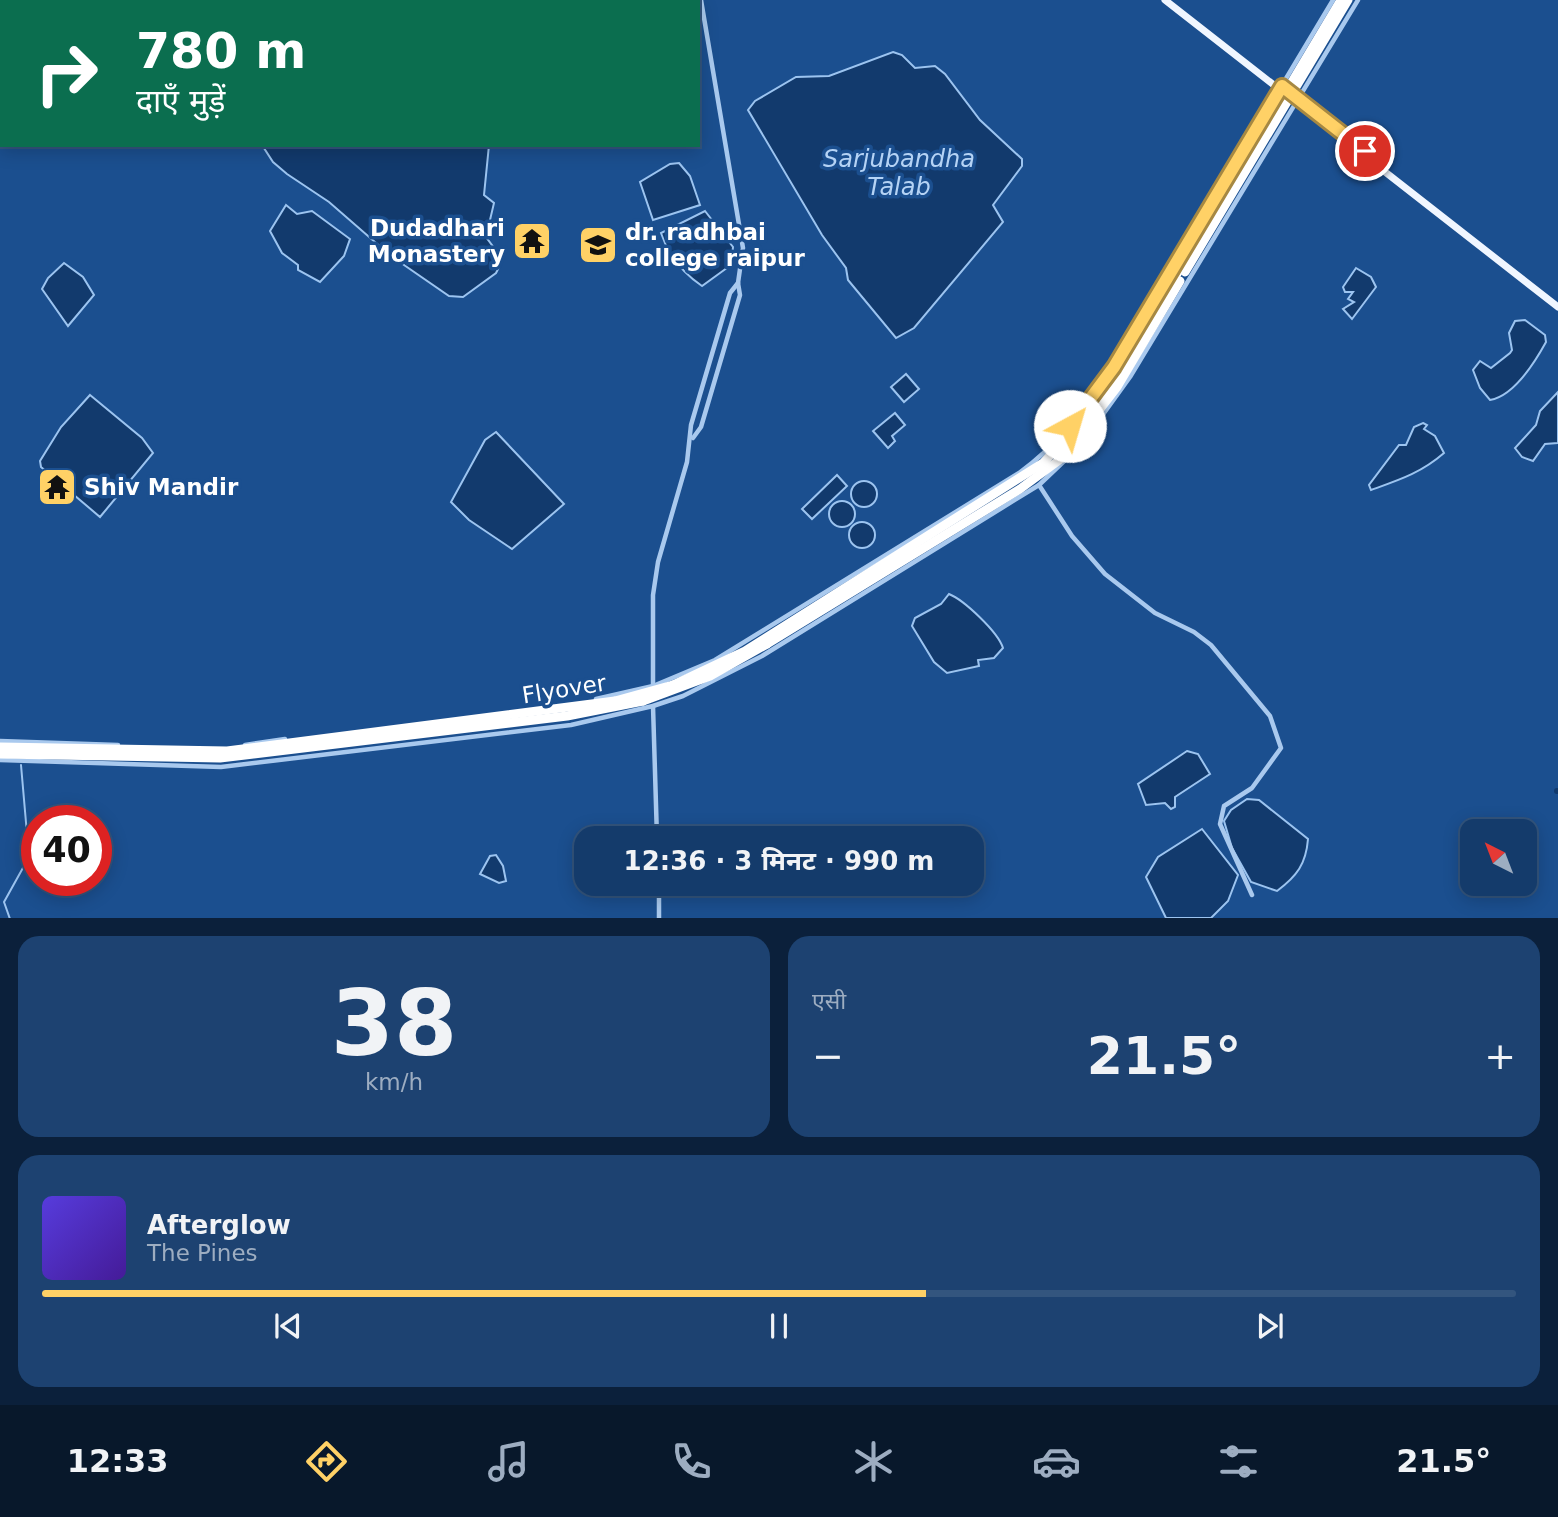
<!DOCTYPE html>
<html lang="hi">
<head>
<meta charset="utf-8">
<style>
  :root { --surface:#143b6b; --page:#1d4271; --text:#f1f3f6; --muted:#9dadc1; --line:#33557e; --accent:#ffd166 }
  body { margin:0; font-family:"DejaVu Sans","Noto Sans Devanagari",sans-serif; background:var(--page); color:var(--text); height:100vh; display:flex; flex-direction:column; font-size:26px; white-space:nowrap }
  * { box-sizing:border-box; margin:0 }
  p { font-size:23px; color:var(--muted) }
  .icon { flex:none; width:38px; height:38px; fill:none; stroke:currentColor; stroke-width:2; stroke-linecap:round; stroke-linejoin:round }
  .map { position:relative; height:918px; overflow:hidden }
  .details { display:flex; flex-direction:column; gap:18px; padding:18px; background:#0b203b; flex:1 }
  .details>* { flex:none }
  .guide { position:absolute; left:0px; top:0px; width:700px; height:147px; box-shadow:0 4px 18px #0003,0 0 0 2px var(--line); background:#0b6e4f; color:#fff; overflow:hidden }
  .needle { width:46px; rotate:318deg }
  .controls { position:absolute; left:1460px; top:819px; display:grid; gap:14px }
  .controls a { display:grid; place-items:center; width:77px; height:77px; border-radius:14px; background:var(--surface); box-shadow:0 4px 18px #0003,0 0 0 2px var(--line); font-size:35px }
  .speed { position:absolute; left:21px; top:805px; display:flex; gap:14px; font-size:35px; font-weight:700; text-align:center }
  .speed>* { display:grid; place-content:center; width:91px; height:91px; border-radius:50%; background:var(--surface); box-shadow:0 4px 18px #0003,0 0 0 2px var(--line); line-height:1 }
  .speed .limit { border:10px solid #d22; background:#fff; color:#111 }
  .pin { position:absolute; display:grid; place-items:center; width:60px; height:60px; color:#fff; margin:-30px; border:4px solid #fff; border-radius:50%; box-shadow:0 2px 7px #0007 }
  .me { position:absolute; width:77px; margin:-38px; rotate:39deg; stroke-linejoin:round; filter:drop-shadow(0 0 5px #0008) }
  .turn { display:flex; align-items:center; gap:24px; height:147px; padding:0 21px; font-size:32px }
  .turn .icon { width:91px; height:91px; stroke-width:2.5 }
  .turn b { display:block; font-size:49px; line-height:60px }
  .big { font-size:52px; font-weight:700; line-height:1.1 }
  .details .widget { flex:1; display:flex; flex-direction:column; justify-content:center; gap:10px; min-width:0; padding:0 24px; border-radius:21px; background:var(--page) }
  .details .dial { align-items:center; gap:0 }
  .dial b { font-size:91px; line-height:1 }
  .song { display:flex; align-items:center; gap:21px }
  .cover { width:84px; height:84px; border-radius:10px; background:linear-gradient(135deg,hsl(250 70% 55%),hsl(260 70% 35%)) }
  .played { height:7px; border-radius:4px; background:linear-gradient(90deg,var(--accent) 60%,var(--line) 60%) }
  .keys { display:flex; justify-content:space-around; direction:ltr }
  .heat { display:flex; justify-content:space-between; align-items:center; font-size:38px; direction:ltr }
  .details .tiles { flex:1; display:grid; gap:18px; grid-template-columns:1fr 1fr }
  .widget:last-child { grid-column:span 2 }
  .trip { position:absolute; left:574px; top:826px; width:410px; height:70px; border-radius:21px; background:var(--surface); box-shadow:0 4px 18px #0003,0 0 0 2px var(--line); font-weight:700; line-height:70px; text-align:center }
  .tab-bar { display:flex; height:112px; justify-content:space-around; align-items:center; background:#08182b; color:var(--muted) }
  .tab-bar .icon { width:49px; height:49px }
  .tab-bar .active { color:var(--accent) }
  .tab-bar b { font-size:32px; color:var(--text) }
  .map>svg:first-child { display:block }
</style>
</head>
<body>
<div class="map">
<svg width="1558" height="919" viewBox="0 0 1558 919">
  <rect width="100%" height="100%" fill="#1b4f8f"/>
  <g fill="#123a6d" stroke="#9cc4f0" stroke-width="2">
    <path d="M 893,52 L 902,55 L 915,68 L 935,66 L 945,74 L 980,120 L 1022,159 L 1022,166 L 993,205 L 1003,222 L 914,328 L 896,338 L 848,280 L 846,268 L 822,235 L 748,110 L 755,101 L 796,77 L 829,76 Z"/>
    <path d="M 262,145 L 489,145 L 484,195 L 494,203 L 486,237 L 500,256 L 501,263 L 496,273 L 463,297 L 449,296 L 391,256 L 329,202 L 287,174 L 273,162 Z"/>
    <path d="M 679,163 L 690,176 L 700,205 L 653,220 L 640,182 L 670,164 Z"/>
    <path d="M 286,205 L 297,214 L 312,211 L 350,239 L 344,256 L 320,282 L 298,270 L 298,265 L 282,253 L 270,231 Z"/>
    <path d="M 705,211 L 733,247 L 731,265 L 702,286 C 683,273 668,254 661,233 Z"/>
    <path d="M 64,263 L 83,277 L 94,295 L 68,326 L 42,289 L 48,278 Z"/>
    <path d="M 1356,268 L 1371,277 L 1376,287 L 1352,319 L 1343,309 L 1354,302 L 1348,299 L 1353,292 L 1345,292 L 1343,287 Z"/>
    <path d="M 1525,320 L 1545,335 L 1546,342 C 1535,362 1514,396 1490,400 L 1480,388 L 1473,370 L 1480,361 L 1491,368 L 1510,353 L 1512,350 L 1509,333 L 1515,321 Z"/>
    <path d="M 906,374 L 919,389 L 904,402 L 891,387 Z"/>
    <path d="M 1558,392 L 1558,443 L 1545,444 L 1533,461 L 1522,457 L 1515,448 L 1536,425 L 1540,411 Z"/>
    <path d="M 90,395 L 142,438 L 153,453 L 100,517 L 41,467 L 40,461 L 61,427 Z"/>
    <path d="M 895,413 L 905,425 L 892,436 L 895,441 L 888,448 L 873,431 Z"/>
    <path d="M 1423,423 L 1427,425 L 1424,429 L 1435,436 L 1444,453 C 1421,473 1399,480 1371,490 L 1369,485 L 1399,445 L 1406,445 L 1414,427 Z"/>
    <path d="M 496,432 L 564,504 L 512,549 L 469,520 L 451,502 L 485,440 Z"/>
    <path d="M 837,475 L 847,486 L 812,519 L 802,509 Z"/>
    <circle cx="864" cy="494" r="13"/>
    <circle cx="842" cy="514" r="13"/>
    <circle cx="862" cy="535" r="13"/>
    <path d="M 949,594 C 964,600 998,632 1003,648 L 994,658 L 978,660 L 979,666 L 947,673 L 934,662 L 912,626 L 915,618 L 941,604 Z"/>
    <path d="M 1187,751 L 1198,754 L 1210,774 L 1175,797 L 1175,807 L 1171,809 L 1165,803 L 1146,805 L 1138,784 Z"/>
    <path d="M 1247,799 L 1259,800 L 1308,839 C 1306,864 1297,876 1277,891 L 1251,882 L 1232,848 L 1224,821 L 1231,810 Z"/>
    <path d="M 1202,829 L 1238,875 L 1228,901 L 1211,918 L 1166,918 L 1146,877 L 1158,857 Z"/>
    <path d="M 496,855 L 503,866 L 506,881 L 499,883 L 480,874 L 490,856 Z"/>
  </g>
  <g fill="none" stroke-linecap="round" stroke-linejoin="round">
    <path stroke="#9cc4f0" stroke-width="2" d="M 10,919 L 4,902 L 29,857 L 21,765"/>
    <path stroke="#123a6d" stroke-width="6" d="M 1557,791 L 1558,791"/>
    <g stroke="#a9c9ee" stroke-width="4.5">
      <path d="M 693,438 L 701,427 L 740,295 L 738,283 L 743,248 L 701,0"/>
      <path d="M 1039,485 L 1072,536 L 1105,574 L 1155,613 L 1194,632 L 1211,645 L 1270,716 L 1281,748 L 1252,788 L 1224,806 L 1220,824 L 1252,895"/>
      <path d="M 653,687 L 653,595 L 658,562 L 687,462 L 691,425 L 730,293 L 738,283"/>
      <path d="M 596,699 L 653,686 L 715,660 L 1019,473 C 1059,444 1087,408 1113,367 L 1333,0"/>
      <path d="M 653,706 L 657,838"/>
      <path d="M 0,741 L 118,745"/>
      <path d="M 245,745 L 285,739"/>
      <path d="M 0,760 L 221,767 L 571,725 L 653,706 L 683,696 L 762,656 L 1039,485 L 1081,445 L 1130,377 L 1358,0"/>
      <path d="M 659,884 L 659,919"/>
    </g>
    <path stroke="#f0f6ff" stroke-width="7" d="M 1165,0 L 1558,307"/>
    <g stroke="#fff" stroke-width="9">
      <path d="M 767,644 L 1020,489 L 1062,458 L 1117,387 L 1180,281"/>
      <path d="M 673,685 L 745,651 L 1043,463 L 1094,409 L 1180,269"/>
      <path d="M 0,747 L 227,751 L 615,701"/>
      <path d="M 0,754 L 220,758 L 567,716 L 643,701"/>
    </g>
    <g stroke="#fff" stroke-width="9">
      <path d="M 1197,241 L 1341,0"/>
      <path d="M 1185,272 L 1348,0"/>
      <path d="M 615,701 L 673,685"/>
      <path d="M 643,701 L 710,676 L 767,644"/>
    </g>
  </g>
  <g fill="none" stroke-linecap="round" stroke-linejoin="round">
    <defs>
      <path id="route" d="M 1070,426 L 1114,367 L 1282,86 L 1365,151"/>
    </defs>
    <use href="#route" stroke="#a68842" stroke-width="18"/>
    <use href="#route" stroke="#ffd166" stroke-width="12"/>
  </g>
  <defs>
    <symbol id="temple-square" viewBox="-11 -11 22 22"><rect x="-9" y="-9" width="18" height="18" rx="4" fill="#ffd166" stroke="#1b4f8f"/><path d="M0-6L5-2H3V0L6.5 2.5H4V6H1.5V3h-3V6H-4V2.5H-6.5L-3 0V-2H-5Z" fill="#111"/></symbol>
    <symbol id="university-square" viewBox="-11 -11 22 22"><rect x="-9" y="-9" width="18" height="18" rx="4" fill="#ffd166" stroke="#1b4f8f"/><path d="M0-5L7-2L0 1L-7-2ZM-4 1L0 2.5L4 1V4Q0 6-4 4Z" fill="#111"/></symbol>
  </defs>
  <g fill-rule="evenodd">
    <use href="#temple-square" x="510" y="219" width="44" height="44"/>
    <use href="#university-square" x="576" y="223" width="44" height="44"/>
    <use href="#temple-square" x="35" y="465" width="44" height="44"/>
  </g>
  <g text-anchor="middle" stroke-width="7" stroke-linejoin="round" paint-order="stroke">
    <g font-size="23" font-weight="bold" fill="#fff" stroke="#1b4f8f" text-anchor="start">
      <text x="505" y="236" text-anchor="end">Dudadhari<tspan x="505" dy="26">Monastery</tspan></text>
      <text x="625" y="240">dr. radhbai<tspan x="625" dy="26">college raipur</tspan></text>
      <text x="84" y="495">Shiv Mandir</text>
    </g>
    <g font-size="23" fill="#fff" stroke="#1b4f8f">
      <text transform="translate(564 689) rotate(-9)" y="8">Flyover</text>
    </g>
    <g font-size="24" font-style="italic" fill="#b5d3f5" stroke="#1b4f8f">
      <text x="899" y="167">Sarjubandha<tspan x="899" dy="28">Talab</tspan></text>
    </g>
  </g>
</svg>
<div class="controls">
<a><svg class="needle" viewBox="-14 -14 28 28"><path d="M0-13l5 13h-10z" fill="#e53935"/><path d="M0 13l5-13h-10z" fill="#9dadc1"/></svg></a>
</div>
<div class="speed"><div class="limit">40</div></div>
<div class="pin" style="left:1365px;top:151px;background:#d93025"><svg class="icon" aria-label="arrive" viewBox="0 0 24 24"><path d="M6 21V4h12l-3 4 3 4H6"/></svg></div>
<svg class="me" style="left:1070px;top:426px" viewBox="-20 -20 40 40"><circle r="19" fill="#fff"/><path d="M0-13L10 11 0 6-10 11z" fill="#ffd166"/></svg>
<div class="trip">12:36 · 3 मिनट · 990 m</div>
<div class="guide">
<div class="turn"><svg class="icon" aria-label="right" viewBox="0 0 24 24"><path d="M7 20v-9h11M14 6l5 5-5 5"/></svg><div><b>780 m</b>दाएँ मुड़ें</div></div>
</div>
</div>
<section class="details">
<div class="tiles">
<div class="widget dial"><b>38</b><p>km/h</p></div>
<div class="widget"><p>एसी</p>
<div class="heat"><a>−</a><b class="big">21.5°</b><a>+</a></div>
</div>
<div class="widget">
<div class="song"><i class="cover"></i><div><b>Afterglow</b><p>The Pines</p></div></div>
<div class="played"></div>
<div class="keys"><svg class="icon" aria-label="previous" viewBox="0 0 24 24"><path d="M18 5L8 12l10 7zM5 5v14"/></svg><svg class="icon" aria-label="pause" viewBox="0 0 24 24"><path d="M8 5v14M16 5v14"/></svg><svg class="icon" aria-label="next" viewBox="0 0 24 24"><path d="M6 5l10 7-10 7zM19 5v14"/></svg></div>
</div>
</div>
</section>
<nav class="tab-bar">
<b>12:33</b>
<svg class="icon active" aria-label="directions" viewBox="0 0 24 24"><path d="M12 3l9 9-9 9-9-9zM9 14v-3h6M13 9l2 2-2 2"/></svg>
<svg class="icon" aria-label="music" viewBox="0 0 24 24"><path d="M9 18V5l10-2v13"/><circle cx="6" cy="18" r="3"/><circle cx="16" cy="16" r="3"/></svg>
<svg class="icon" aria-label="phone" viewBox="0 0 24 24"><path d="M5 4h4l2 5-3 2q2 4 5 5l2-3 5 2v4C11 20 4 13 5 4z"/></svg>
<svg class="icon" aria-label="climate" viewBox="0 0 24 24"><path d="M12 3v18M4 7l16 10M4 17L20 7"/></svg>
<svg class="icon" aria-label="car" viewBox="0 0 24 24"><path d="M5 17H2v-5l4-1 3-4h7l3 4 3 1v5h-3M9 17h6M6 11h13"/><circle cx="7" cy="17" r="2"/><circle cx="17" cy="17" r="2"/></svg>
<svg class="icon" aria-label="filters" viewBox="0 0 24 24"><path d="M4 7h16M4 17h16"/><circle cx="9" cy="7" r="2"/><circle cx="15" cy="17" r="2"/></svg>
<b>21.5°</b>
</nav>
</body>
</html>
